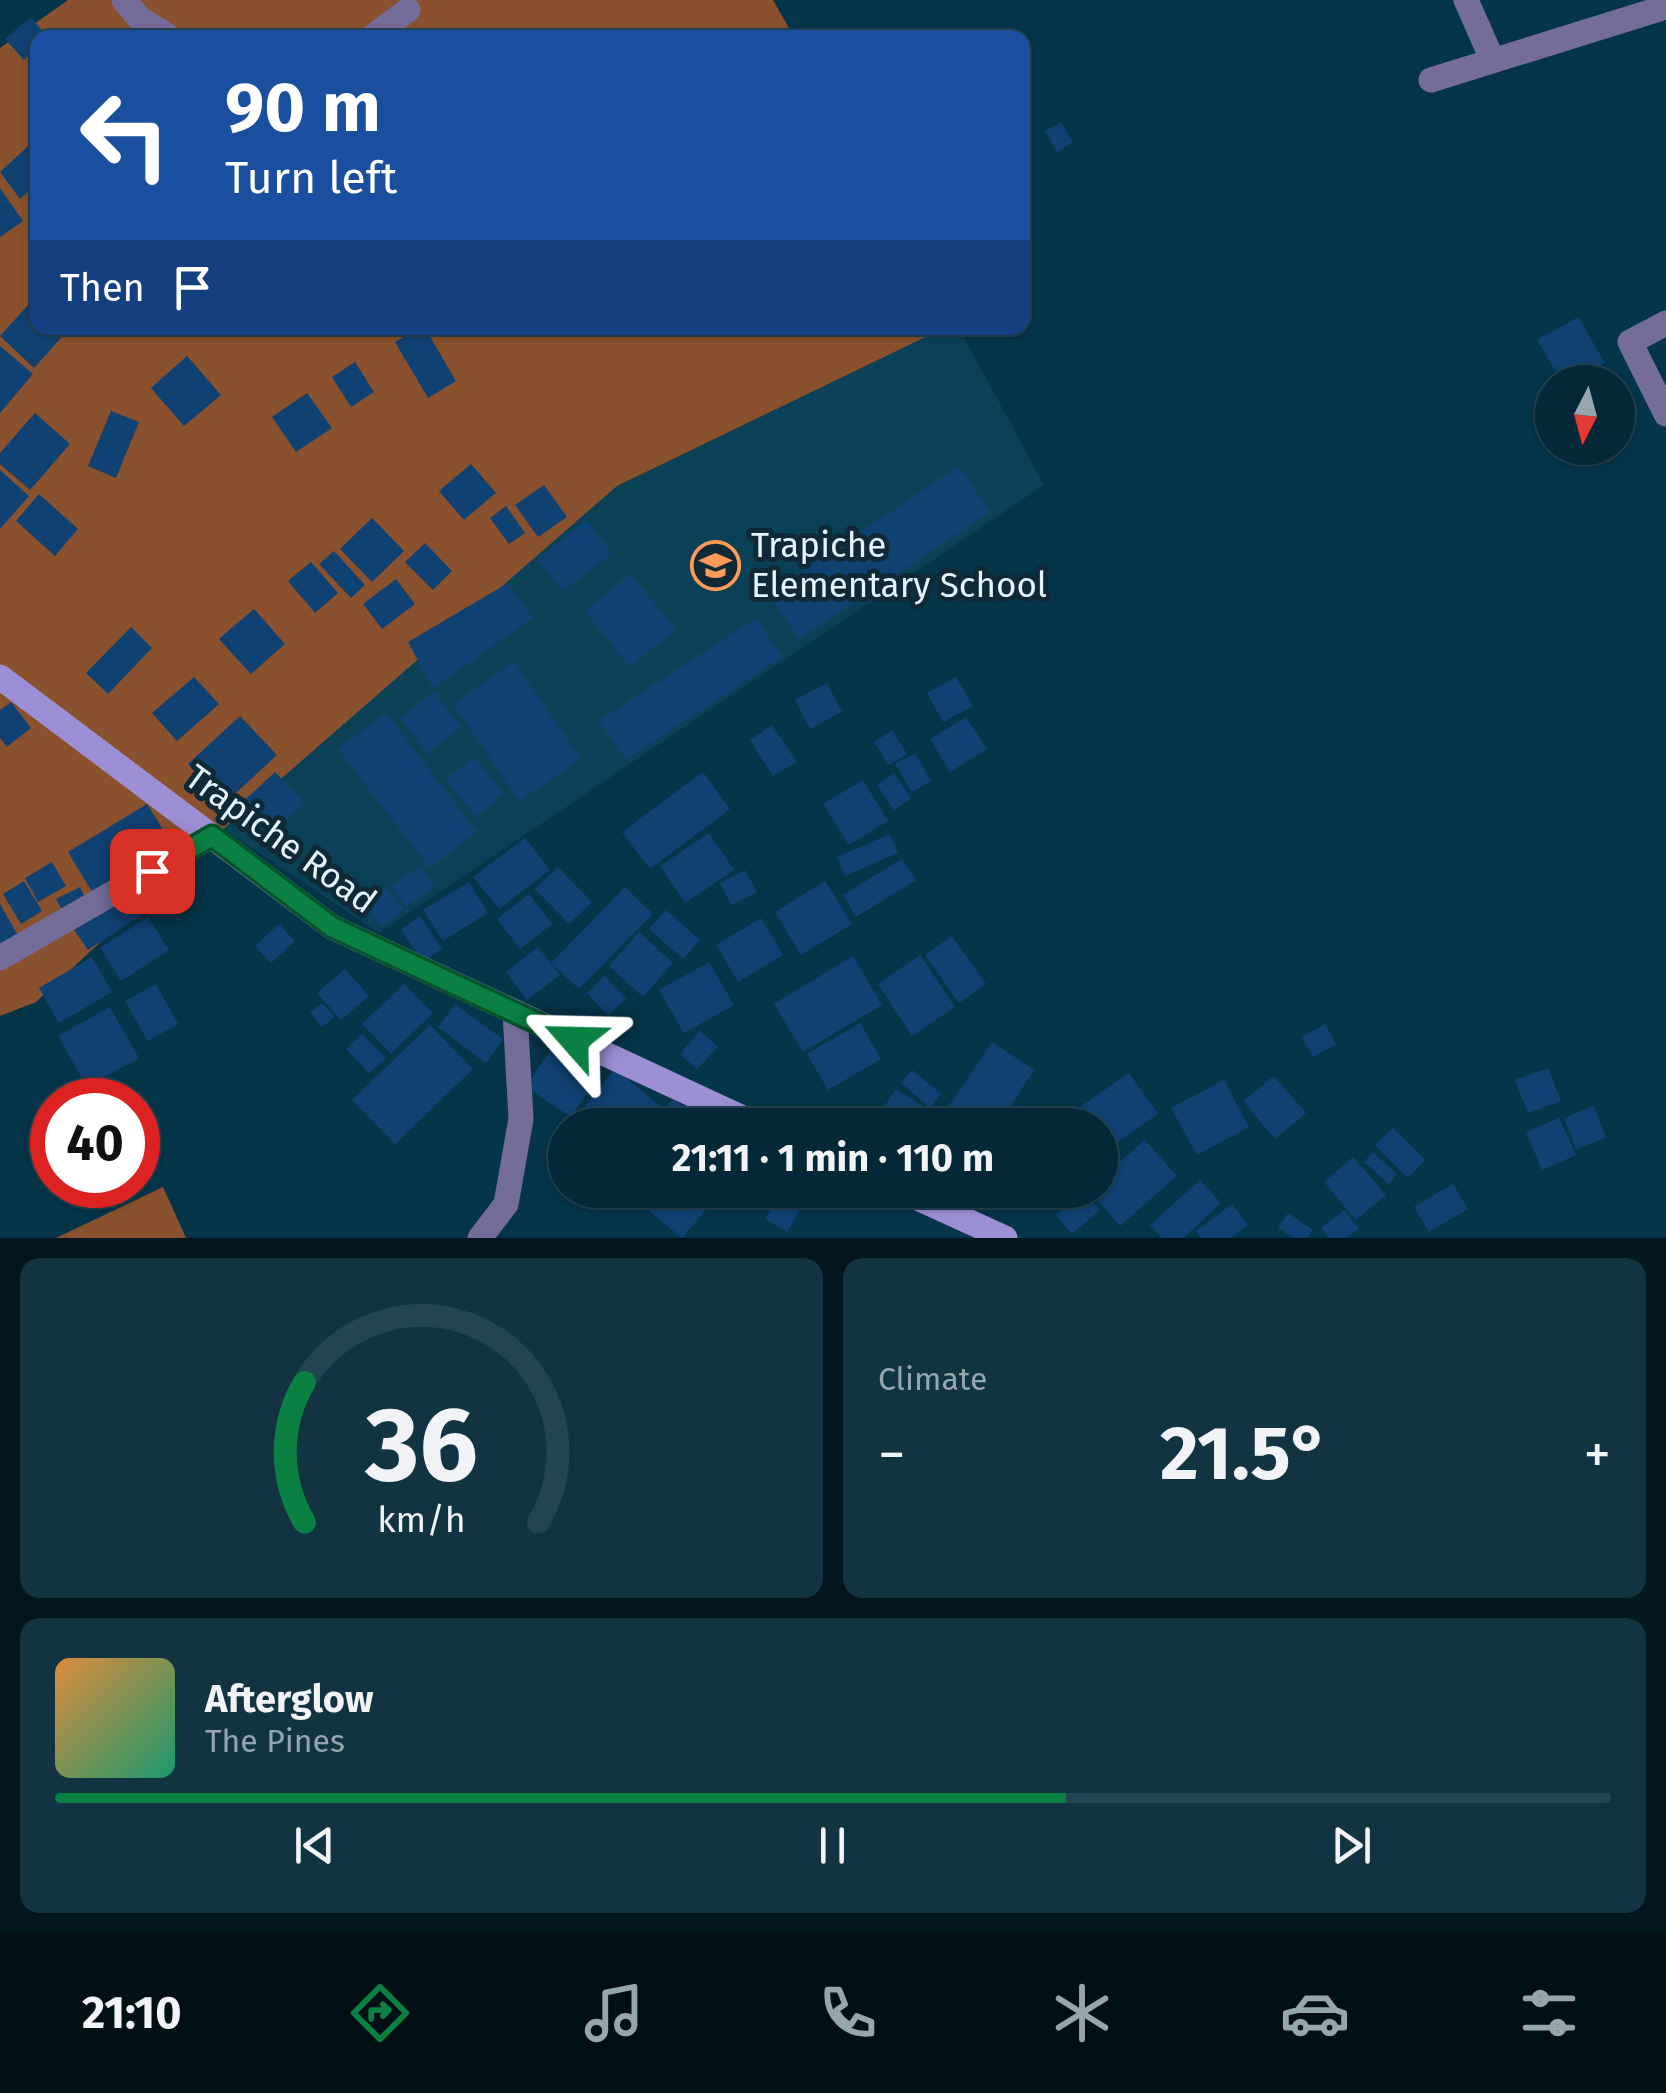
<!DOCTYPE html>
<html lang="en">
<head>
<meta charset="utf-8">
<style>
  :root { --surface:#042837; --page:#123442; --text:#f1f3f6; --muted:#97a6ad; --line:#254452; --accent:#0b8043 }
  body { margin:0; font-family:"Fira Sans",sans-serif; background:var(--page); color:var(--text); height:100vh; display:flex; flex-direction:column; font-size:38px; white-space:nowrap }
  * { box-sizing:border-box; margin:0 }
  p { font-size:32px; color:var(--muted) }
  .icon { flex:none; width:55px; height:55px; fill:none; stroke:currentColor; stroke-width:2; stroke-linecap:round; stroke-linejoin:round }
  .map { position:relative; height:1238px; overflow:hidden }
  .panel { display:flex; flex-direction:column; gap:20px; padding:20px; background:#02161e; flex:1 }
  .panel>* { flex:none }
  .hud { position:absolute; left:30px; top:30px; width:1000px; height:305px; border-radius:20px; box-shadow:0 2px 8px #0004,0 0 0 2px var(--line); background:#1a4fa0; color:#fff; overflow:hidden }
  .needle { width:65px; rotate:186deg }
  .controls { position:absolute; left:1535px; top:365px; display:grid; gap:20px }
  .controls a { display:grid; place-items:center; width:100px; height:100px; border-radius:50%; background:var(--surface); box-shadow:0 2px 8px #0004,0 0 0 2px var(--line); font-size:50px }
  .speed { position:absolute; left:30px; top:1078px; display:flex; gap:20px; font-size:50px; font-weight:700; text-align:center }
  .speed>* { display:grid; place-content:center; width:130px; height:130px; border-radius:50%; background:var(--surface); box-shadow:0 2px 8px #0004,0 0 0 2px var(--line); line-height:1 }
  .speed .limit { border:15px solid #d22; background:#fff; color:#111 }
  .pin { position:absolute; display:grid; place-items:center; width:85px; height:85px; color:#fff; margin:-42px; border-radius:20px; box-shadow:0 5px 15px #0006 }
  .me { position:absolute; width:110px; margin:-55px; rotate:295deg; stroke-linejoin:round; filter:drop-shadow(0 0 8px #0008) }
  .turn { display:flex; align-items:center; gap:35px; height:210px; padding:0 30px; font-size:45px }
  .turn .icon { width:130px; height:130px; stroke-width:2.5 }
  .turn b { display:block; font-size:70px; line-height:85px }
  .then { display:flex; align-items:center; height:95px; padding:0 30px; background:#0003; gap:20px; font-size:38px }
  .big { font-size:75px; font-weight:700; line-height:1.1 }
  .panel .tile { flex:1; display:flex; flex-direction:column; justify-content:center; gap:15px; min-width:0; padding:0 35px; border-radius:20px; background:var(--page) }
  .panel .dial { align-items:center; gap:0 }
  .dial svg { height:260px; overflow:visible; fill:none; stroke:var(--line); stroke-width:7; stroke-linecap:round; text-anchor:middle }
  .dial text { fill:var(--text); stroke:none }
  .song { display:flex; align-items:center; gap:30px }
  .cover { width:120px; height:120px; border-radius:15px; background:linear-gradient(135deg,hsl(30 70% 55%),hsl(160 70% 35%)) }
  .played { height:10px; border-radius:5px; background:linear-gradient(90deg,var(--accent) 65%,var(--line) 65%) }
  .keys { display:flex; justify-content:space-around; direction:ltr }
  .heat { display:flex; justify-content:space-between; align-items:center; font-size:55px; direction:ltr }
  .panel .tiles { flex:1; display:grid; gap:20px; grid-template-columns:1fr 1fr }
  .tile:last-child { grid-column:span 2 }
  .trip { position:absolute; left:548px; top:1108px; width:570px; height:100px; border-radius:50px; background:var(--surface); box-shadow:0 2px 8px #0004,0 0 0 2px var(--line); font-weight:700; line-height:100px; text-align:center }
  .menu { display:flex; height:160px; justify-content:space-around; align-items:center; background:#021016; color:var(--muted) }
  .menu .icon { width:70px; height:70px }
  .menu .active { color:var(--accent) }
  .menu b { font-size:45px; color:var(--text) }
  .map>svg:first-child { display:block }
</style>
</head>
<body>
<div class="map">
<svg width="1666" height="1238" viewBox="0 0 1666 1238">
  <rect width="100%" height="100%" fill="#053549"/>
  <path fill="#0b4157" d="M 944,328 L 959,328 L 1044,485 L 379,933 L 212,821 L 617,486 Z"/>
  <g fill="#89512d">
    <path d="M 68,0 L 773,0 L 794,37 L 38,38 L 38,328 L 944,328 L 617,486 L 205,845 L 36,1002 L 0,1016 L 0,48 Z"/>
    <path d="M 163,1187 L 186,1238 L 56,1238 Z"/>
  </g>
  <g fill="#104173">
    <path d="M 31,17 L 48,38 L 38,38 L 38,48 L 24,60 L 5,39 Z"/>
    <path d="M 1061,122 L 1073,142 L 1057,152 L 1045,131 Z"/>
    <path d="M 38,137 L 38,183 L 20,199 L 0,172 Z"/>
    <path d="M 0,188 L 23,221 L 0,237 Z"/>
    <path d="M 38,294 L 38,328 L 70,328 L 34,368 L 0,336 Z"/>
    <path d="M 1578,317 L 1605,363 L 1562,382 L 1537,340 Z"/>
    <path d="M 420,328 L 425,328 L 456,381 L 428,398 L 395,342 Z"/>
    <path d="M 0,346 L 33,374 L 0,413 Z"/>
    <path d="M 187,356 L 221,395 L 184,426 L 151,388 Z"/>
    <path d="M 355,362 L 374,392 L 351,407 L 332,377 Z"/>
    <path d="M 307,393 L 332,428 L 296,452 L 272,417 Z"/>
    <path d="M 111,411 L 139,422 L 116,478 L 88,466 Z"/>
    <path d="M 35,413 L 70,444 L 30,490 L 0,464 L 0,453 Z"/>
    <path d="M 471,464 L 496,493 L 464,520 L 439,491 Z"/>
    <path d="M 959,466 L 990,512 L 799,639 L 768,594 Z"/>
    <path d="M 0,470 L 29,496 L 0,529 Z"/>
    <path d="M 544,485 L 567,517 L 538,537 L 515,505 Z"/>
    <path d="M 39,494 L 78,529 L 55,556 L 16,521 Z"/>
    <path d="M 506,506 L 525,533 L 509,544 L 490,518 Z"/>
    <path d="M 372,518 L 404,551 L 372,582 L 340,549 Z"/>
    <path d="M 586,520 L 612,553 L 563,591 L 537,559 Z"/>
    <path d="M 425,543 L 452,571 L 433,590 L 405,562 Z"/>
    <path d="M 334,551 L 365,585 L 351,598 L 319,564 Z"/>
    <path d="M 311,562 L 338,593 L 315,613 L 288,581 Z"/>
    <path d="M 631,574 L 676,630 L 629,667 L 585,610 Z"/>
    <path d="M 396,579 L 415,604 L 382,629 L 363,604 Z"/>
    <path d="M 508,583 L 533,618 L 433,688 L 408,642 Z"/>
    <path d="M 254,609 L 285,644 L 251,674 L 219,639 Z"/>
    <path d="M 756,618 L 782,657 L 626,760 L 599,721 Z"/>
    <path d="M 131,627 L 152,648 L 108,694 L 86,673 Z"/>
    <path d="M 514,662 L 581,759 L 520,801 L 453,704 Z"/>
    <path d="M 194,677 L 219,704 L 177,741 L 152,713 Z"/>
    <path d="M 956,677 L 973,706 L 943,722 L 927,693 Z"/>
    <path d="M 827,683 L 842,712 L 810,729 L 795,700 Z"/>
    <path d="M 434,692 L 461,727 L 427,753 L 400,718 Z"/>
    <path d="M 11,702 L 31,728 L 7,747 L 0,738 L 0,710 Z"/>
    <path d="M 386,713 L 477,832 L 430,868 L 338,749 Z"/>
    <path d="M 240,716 L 277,755 L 225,803 L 188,764 Z"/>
    <path d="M 966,717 L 987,749 L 950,772 L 930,739 Z"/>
    <path d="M 772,725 L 797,762 L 773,776 L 750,740 Z"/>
    <path d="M 892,730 L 907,754 L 889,765 L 874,742 Z"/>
    <path d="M 915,753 L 931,781 L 912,792 L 895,764 Z"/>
    <path d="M 474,757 L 504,793 L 476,816 L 446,780 Z"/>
    <path d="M 275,772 L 304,803 L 262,841 L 234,810 Z"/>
    <path d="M 703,772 L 730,809 L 650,869 L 622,832 Z"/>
    <path d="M 894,773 L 911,798 L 894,810 L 877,785 Z"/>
    <path d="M 863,780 L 888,821 L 849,845 L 823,804 Z"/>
    <path d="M 147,804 L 177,852 L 97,900 L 68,852 Z"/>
    <path d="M 709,833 L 734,870 L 685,903 L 660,866 Z"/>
    <path d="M 890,834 L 898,853 L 845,876 L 837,857 Z"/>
    <path d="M 525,838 L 550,870 L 499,909 L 473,877 Z"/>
    <path d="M 902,859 L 916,880 L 856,917 L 843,895 Z"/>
    <path d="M 52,862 L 66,886 L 38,902 L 25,878 Z"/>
    <path d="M 420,866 L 435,887 L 406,907 L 391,886 Z"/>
    <path d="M 558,867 L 592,902 L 569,924 L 535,889 Z"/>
    <path d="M 745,870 L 757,892 L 731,905 L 720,883 Z"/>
    <path d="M 24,881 L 42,911 L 21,924 L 3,894 Z"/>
    <path d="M 825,881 L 852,924 L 801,955 L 775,912 Z"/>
    <path d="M 469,882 L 488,913 L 443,941 L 423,910 Z"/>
    <path d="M 80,887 L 89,906 L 66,918 L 56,899 Z"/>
    <path d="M 625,887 L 653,914 L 579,989 L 551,963 Z"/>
    <path d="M 387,888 L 404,909 L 381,926 L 365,904 Z"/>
    <path d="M 130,889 L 146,912 L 88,950 L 72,927 Z"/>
    <path d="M 529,894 L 552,924 L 520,949 L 497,919 Z"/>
    <path d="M 0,904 L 23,944 L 0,956 Z"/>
    <path d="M 666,910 L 700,940 L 683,959 L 649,929 Z"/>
    <path d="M 420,916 L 442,949 L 423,962 L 401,930 Z"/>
    <path d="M 148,917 L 169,950 L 121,981 L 100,948 Z"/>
    <path d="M 761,918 L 783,955 L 738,982 L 716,945 Z"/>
    <path d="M 279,924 L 295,941 L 271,963 L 255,946 Z"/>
    <path d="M 639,932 L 673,963 L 643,997 L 609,966 Z"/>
    <path d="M 952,936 L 986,984 L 959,1003 L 925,955 Z"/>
    <path d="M 538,947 L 560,975 L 527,1000 L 506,972 Z"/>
    <path d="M 920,955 L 955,1007 L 912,1036 L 878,984 Z"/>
    <path d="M 853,956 L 882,1005 L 803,1052 L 774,1004 Z"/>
    <path d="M 92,957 L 112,992 L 59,1023 L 39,988 Z"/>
    <path d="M 709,962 L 734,1005 L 684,1033 L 659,990 Z"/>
    <path d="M 345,969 L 369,996 L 341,1020 L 317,993 Z"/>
    <path d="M 605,976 L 626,999 L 608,1016 L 587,993 Z"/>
    <path d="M 156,984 L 178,1024 L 148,1041 L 125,1001 Z"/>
    <path d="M 404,984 L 433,1013 L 391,1054 L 362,1024 Z"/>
    <path d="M 322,1003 L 335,1017 L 322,1027 L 310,1012 Z"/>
    <path d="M 455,1004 L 503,1039 L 486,1063 L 438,1027 Z"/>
    <path d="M 110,1007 L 139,1058 L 87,1087 L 58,1036 Z"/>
    <path d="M 860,1023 L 881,1059 L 828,1090 L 807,1054 Z"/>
    <path d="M 1325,1024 L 1336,1044 L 1313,1057 L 1302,1037 Z"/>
    <path d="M 430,1025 L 473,1069 L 395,1144 L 352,1100 Z"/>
    <path d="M 700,1031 L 718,1047 L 697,1069 L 680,1054 Z"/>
    <path d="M 362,1034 L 386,1058 L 369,1073 L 346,1049 Z"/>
    <path d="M 992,1042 L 1034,1070 L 998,1125 L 969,1125 L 946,1110 Z"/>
    <path d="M 551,1049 L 597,1079 L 571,1117 L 526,1087 Z"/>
    <path d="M 1548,1068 L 1561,1101 L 1528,1113 L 1515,1080 Z"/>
    <path d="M 615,1069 L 665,1110 L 653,1125 L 609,1125 L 585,1106 Z"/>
    <path d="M 912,1070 L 941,1094 L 930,1108 L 901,1083 Z"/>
    <path d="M 1129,1073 L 1158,1114 L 1106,1150 L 1100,1142 L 1100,1125 L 1088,1125 L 1077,1109 Z"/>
    <path d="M 1274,1076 L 1306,1113 L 1275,1139 L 1243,1101 Z"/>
    <path d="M 1224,1080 L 1249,1127 L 1197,1155 L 1171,1108 Z"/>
    <path d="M 896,1089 L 925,1108 L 914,1125 L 872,1125 Z"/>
    <path d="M 672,1099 L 701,1116 L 696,1125 L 657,1125 Z"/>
    <path d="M 1594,1106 L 1606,1138 L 1576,1149 L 1564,1118 Z"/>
    <path d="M 1559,1118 L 1576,1155 L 1542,1170 L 1526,1132 Z"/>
    <path d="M 1393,1128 L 1425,1160 L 1408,1178 L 1375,1145 Z"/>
    <path d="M 1145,1140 L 1177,1176 L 1120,1226 L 1089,1190 L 1100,1190 L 1100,1179 Z"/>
    <path d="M 1373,1152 L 1397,1174 L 1389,1184 L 1364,1162 Z"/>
    <path d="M 1353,1157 L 1386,1195 L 1356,1220 L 1324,1182 Z"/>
    <path d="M 1200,1180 L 1221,1203 L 1183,1238 L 1162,1238 L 1150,1225 Z"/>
    <path d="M 1453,1184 L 1468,1209 L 1429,1232 L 1414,1207 Z"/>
    <path d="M 667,1190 L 680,1190 L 705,1211 L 682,1238 L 649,1211 Z"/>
    <path d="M 783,1190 L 809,1195 L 787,1232 L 765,1219 Z"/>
    <path d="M 1083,1192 L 1100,1210 L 1072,1234 L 1056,1215 Z"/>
    <path d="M 1232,1204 L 1248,1225 L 1230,1238 L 1201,1238 L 1196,1231 Z"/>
    <path d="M 1344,1210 L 1359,1229 L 1346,1238 L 1329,1238 L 1321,1228 Z"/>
    <path d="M 1288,1213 L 1313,1230 L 1307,1238 L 1293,1238 L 1278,1227 Z"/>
  </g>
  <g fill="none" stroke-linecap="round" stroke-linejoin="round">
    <g stroke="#756d99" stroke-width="25">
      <path d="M 124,0 L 139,18 L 171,38"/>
      <path d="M 1466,0 L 1492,59"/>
      <path d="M 371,38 L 408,10"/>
      <path d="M 1431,80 L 1666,7"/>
      <path d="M 1666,323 L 1630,342 L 1666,414"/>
      <path d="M 0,958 L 212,836"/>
      <path d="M 480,1238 L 506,1204 L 521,1119 L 515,1012"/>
    </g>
    <g stroke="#9d8fd5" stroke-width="25">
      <path d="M 0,677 L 332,927 L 758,1125"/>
      <path d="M 900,1190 L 1005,1238"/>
    </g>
  </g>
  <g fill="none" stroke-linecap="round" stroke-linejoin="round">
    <defs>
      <path id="route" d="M 152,871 L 212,836 L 332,927 L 574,1040"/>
    </defs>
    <use href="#route" stroke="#07532c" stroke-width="25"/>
    <use href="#route" stroke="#0b8043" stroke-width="18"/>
  </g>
  <defs>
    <symbol id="school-ring" viewBox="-11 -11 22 22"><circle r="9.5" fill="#0f2936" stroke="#ff9b59" stroke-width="1.5"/><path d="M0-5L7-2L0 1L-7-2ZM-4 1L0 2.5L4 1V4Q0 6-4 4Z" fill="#ff9b59"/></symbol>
  </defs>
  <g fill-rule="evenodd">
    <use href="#school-ring" x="688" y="538" width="55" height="55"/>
  </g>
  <g text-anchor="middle" stroke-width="10" stroke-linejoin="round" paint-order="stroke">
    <g font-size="35" fill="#e6f5fd" stroke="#0f2936" text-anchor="start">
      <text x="751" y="557">Trapiche<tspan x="751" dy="40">Elementary School</tspan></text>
    </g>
    <g font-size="35" fill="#e6f5fd" stroke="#0f2936">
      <text transform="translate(281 839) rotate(36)" y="12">Trapiche Road</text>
    </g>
  </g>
</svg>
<div class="controls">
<a><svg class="needle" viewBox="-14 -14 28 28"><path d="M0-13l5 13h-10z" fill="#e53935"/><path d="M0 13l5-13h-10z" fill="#97a6ad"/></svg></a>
</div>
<div class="speed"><div class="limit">40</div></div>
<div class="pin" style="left:152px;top:871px;background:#d93025"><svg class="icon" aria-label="arrive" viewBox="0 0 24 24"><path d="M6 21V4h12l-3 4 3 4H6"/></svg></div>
<svg class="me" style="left:574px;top:1040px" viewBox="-20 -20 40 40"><path d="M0-17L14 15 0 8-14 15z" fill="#0b8043" stroke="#fff" stroke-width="4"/></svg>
<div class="trip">21:11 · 1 min · 110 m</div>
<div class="hud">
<div class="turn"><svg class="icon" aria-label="left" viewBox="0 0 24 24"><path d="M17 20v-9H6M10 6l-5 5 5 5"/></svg><div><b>90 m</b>Turn left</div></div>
<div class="then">Then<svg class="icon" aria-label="arrive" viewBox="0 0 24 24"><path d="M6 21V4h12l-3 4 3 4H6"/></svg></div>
</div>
</div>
<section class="panel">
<div class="tiles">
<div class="tile dial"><svg viewBox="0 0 100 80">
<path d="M14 69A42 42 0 1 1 86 69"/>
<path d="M14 69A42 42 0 0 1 14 26" stroke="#0b8043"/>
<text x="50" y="56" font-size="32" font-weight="700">36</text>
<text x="50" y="72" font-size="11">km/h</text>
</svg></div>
<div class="tile"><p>Climate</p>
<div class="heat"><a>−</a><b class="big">21.5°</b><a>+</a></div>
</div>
<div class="tile">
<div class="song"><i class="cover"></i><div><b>Afterglow</b><p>The Pines</p></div></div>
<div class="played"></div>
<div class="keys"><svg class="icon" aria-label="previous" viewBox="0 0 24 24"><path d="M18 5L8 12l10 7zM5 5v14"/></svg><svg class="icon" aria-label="pause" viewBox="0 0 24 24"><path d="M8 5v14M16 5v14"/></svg><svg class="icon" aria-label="next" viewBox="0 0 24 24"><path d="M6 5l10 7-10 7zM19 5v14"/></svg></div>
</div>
</div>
</section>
<nav class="menu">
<b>21:10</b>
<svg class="icon active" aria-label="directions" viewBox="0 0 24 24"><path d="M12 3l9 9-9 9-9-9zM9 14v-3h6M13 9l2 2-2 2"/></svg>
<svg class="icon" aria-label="music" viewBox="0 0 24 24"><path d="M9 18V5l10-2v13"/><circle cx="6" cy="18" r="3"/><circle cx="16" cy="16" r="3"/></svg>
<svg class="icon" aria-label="phone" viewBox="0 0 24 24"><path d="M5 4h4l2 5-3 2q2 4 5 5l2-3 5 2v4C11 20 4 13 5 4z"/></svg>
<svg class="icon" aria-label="climate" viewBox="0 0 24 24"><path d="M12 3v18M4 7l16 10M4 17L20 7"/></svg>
<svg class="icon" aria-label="car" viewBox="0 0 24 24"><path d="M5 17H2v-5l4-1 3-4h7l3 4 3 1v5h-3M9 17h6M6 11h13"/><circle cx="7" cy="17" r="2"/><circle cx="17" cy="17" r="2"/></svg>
<svg class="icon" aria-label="filters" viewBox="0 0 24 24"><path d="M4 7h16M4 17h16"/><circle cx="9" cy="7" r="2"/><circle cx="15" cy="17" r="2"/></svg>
</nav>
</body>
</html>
